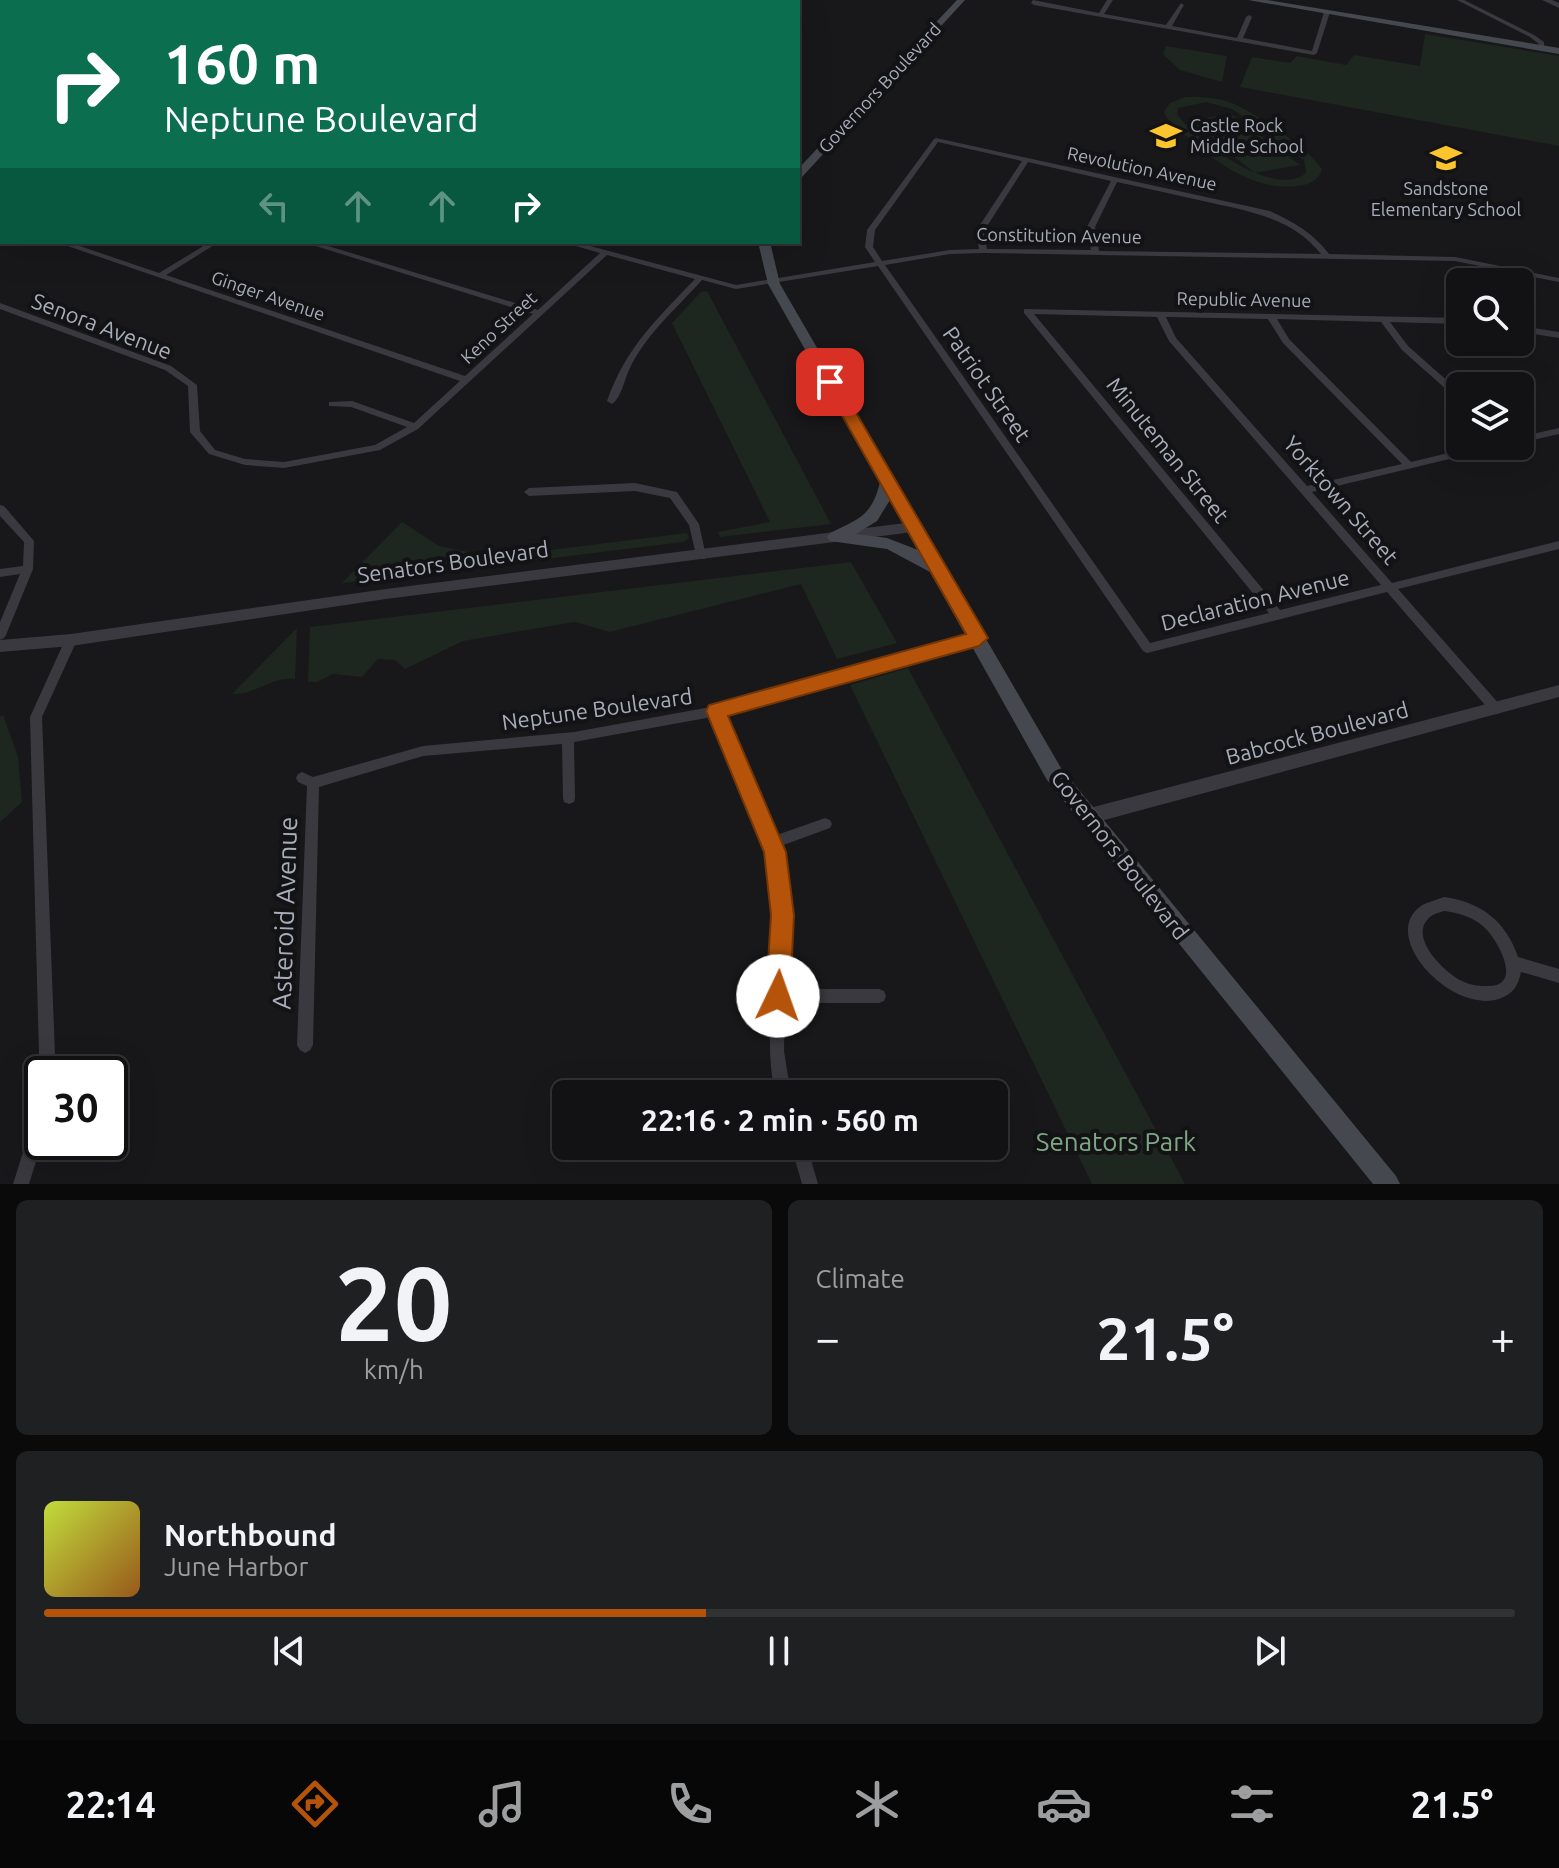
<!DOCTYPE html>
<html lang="en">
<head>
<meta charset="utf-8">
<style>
  :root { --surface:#121214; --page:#1f2022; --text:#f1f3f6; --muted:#9c9ea0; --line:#313234; --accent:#b45309 }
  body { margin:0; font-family:Ubuntu,sans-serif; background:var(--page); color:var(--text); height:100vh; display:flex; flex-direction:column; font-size:30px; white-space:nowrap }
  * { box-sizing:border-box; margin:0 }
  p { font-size:26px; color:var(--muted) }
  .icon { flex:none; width:44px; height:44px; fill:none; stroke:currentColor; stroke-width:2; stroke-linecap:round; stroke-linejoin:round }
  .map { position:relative; height:1184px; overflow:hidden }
  .side { display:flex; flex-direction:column; gap:16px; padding:16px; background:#0a0a0b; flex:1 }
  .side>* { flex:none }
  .banner { position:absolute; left:0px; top:0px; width:800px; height:244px; box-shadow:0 8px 32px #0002,0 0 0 2px var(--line); background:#0b6e4f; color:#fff; overflow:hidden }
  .fabs { position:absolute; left:1446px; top:268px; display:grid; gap:16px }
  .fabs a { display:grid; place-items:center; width:88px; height:88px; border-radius:12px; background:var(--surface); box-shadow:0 8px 32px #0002,0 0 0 2px var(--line); font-size:40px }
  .speed { position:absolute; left:24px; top:1056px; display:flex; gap:16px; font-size:40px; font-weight:700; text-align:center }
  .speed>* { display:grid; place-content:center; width:104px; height:104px; border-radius:50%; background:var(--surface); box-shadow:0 8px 32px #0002,0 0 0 2px var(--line); line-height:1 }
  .speed .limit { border:4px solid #111; border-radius:12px; background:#fff; color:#111 }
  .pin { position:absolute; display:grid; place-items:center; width:68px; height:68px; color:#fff; margin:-34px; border-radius:16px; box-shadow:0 4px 12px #0006 }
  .me { position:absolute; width:88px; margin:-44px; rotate:3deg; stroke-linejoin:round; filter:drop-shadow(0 0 6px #0008) }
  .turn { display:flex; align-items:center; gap:28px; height:168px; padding:0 32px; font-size:36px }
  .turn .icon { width:104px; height:104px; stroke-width:2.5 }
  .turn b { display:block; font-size:56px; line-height:68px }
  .lanes { display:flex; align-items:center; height:76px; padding:0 32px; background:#0003; justify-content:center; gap:40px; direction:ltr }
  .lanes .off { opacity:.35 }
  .big { font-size:60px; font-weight:700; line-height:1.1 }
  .side .card { flex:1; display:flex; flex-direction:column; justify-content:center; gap:12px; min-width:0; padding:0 28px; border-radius:12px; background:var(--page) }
  .side .dial { align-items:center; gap:0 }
  .dial b { font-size:104px; line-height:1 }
  .song { display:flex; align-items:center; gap:24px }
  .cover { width:96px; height:96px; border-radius:12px; background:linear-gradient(135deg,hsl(70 70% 55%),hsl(30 70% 35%)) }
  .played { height:8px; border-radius:4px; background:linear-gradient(90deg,var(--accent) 45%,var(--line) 45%) }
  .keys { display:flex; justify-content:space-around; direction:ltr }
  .heat { display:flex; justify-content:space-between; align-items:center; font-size:44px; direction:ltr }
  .side .tiles { flex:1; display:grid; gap:16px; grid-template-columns:1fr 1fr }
  .card:last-child { grid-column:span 2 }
  .trip { position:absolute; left:552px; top:1080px; width:456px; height:80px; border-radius:12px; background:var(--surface); box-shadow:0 8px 32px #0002,0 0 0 2px var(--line); font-weight:700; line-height:80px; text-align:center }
  .menu { display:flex; height:128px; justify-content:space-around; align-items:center; background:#070708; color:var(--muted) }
  .menu .icon { width:56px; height:56px }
  .menu .selected { color:var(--accent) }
  .menu b { font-size:36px; color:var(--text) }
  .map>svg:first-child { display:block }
</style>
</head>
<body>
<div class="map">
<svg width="1559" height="1184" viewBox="0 0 1559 1184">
  <rect width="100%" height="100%" fill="#18181a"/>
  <g fill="#1d261f" fill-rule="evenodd">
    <path d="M 1425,34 L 1559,56 L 1559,146 L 1240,87 L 1252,57 L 1290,63 L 1297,56 L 1346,65 L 1354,55 L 1420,66 Z"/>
    <path d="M 1166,46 L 1227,56 L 1222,82 L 1180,70 L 1163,54 Z"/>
    <path d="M 1185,97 C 1200,97 1215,97 1229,102 C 1249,108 1314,152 1322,170 C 1318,181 1308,185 1297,186 C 1245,192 1201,150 1166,117 L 1164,112 L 1170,103 ZM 1206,102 L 1232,109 L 1304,160 L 1306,173 C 1275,200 1194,140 1177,114 L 1178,108 Z"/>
    <path d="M 1231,114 L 1300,165 L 1255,173 L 1188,121 Z"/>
    <path d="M 707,291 L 831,524 L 720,537 L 718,532 L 770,522 L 672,323 L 701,292 Z"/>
    <path d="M 402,522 L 439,546 L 492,557 L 486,566 L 342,583 Z"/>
    <path d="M 687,533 L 689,538 L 683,542 L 496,565 L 501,556 Z"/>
    <path d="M 851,562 L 897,643 L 837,659 L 801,584 L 610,632 L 575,622 L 463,641 L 405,669 L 395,660 L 378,659 L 362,677 L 333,674 L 317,682 L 308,682 L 310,627 Z"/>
    <path d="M 297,628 L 295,679 C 272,676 255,695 232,694 Z"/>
    <path d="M 908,668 L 1185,1184 L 1092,1184 L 850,685 Z"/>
    <path d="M 3,715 L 18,757 L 22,802 L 0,822 L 0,717 Z"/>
  </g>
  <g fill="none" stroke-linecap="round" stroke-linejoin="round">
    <g fill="#39393f" fill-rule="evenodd">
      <path d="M 119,0 L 123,0 L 124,1 L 116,2 Z"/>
      <path d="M 1033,0 L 1099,13 L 1107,0 L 1113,0 L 1104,14 L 1166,25 L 1181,3 L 1184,5 L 1172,26 L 1237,38 L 1246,17 L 1249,15 L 1252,17 L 1243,38 L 1312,51 L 1324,12 L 1327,10 L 1330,12 L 1317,53 L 1314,55 L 1034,5 L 1031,3 Z"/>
      <path d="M 1457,0 L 1464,0 L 1534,35 L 1544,42 L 1544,48 L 1539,49 L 1539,44 L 1530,37 Z"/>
      <path d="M 2,75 L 2,79 L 0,80 L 0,76 Z"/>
      <path d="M 936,138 L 1270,211 C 1294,222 1313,233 1329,254 L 1455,257 L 1559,278 L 1559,282 L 1455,261 L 983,253 L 950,254 L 885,265 L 1150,643 L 1269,613 L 1024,313 L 1024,309 L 1460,318 L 1460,324 L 1390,322 L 1408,346 L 1460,392 L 1460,400 L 1457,399 L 1402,350 L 1381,322 L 1277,319 L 1289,339 L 1411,462 L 1477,446 L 1496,446 L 1491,449 L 1312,492 L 1392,583 L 1559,541 L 1559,549 L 1398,589 L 1500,705 L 1502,709 L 1500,713 L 1496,714 L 1492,713 L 1387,592 L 1147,653 L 1143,651 L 878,266 L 736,289 L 702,280 C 676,309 645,335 629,370 C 624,381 621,398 612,404 L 607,401 C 626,347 657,319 695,279 L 607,255 L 418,429 L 380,450 L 284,468 L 245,465 L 209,454 L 190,432 L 188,386 L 165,370 L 0,309 L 0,303 L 171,366 L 197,385 L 200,431 L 215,450 L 245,459 L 284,462 L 375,445 L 407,427 L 351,407 L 329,406 L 329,402 L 352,401 L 414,423 L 460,381 L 56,242 L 68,242 L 159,273 L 210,242 L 219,242 L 166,275 L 465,376 L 533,314 L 303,242 L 315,242 L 538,310 L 600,253 L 562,242 L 575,242 L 736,285 L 875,262 L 865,247 L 867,230 L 934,139 ZM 938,142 L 1022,161 L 976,231 L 979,249 L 950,250 L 882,261 L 873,247 L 875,230 ZM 1028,162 L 1111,181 L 1087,227 L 1091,250 L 987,249 L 984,231 ZM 1117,182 C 1146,188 1175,195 1203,201 C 1247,211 1292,217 1321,254 L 1099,251 L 1095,227 ZM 1034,314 L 1157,317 L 1169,341 L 1381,585 L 1280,610 ZM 1166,317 L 1268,319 L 1283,343 L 1402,464 L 1307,486 L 1176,338 Z"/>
      <rect x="0" y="145" width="2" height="5"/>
      <rect x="0" y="219" width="2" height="5"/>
      <path d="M 2,240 L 2,242 L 7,242 L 0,246 L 0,241 Z"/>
      <path d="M 1520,326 L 1559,332 L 1559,338 L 1520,332 Z"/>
      <path d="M 1559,428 L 1559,434 L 1520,443 L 1520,437 Z"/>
      <path d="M 635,483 L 677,492 L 699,524 L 706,556 L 705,559 L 697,559 L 689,525 L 670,498 L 635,491 L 529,496 L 524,492 L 529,488 Z"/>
      <path d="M 0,505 L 4,506 L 34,541 L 33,569 L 6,635 L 4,638 L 0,640 L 0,622 L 20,574 L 0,577 L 0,569 L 23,566 L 24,542 L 0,516 Z"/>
      <path d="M 979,633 L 983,635 L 985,638 L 983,641 L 723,714 L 755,786 L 774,836 L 825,818 L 830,820 L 832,824 L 830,828 L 778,847 C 792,897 790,937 786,989 L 879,989 L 884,991 L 886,996 L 884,1001 L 879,1003 L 785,1003 L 784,1051 L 791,1094 L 775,1094 C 762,1031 778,978 776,916 C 774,845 740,780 712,717 L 574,742 L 575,798 L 574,802 L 569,804 L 564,802 L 563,798 L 562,744 L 423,756 L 319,787 L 313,1045 L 310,1050 L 305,1053 L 300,1050 L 297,1045 L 307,786 L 298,782 L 296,778 L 298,774 L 302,772 L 313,777 L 423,746 L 574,732 L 716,706 Z"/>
      <path d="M 71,635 L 75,637 L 77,640 L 42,717 L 55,1055 L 52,1074 L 42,1074 L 42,1081 L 39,1079 L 36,1074 L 39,1055 L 30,717 L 65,640 L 67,637 Z"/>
      <path d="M 1444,897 C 1481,902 1506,921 1518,957 L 1559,969 L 1559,983 L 1521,972 C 1518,986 1513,994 1499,999 C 1451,1014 1378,936 1421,906 C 1427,902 1437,900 1444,897 ZM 1444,911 C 1458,913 1472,916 1484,927 C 1498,940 1525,988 1486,986 C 1477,986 1470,985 1462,981 C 1445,973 1409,938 1428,919 C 1432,914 1438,913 1444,911 Z"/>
      <path d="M 42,1081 L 42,1142 L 29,1184 L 13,1184 L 26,1143 L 34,1089 L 36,1083 Z"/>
      <path d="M 791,1146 L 807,1146 L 818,1184 L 802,1184 Z"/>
    </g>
    <g fill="#39393f" fill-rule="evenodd">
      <path d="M 1542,0 L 1552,0 L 1559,3 L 1559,8 Z"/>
      <path d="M 913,522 L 920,527 L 913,532 L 386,599 L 71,646 L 0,652 L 0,640 L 71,634 L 386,589 Z"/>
      <path d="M 1559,685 L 1559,697 L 1086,825 L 1080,822 L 1078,817 L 1080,812 L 1086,809 Z"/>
    </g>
    <g fill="#464850" fill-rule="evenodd">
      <path d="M 957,0 L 965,0 L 802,177 L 798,178 L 798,169 Z"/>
      <path d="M 1248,0 L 1267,0 L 1559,48 L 1559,54 Z"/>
      <path d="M 758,242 L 770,242 L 780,284 L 1061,768 L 1396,1176 L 1400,1184 L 1373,1184 L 1047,780 L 930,572 L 887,549 L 830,541 L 827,537 L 830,533 C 859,519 872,516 880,482 L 768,284 ZM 890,500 L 918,550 L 887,538 L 856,534 L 877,521 Z"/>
    </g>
  </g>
  <path fill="#b45309" stroke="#753606" stroke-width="2" d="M 830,377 L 838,382 L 988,638 L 979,646 L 728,716 L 786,852 L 794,915 L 790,996 L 787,1005 L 778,1008 L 769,1005 L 766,996 L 771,915 L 764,852 L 706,711 L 709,705 L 966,634 L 823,382 Z"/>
  <defs>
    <symbol id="school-bare" viewBox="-9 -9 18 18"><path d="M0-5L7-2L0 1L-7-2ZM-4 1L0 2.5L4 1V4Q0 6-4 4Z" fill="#fdc52d" stroke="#131315" stroke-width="2.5" paint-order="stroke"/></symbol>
  </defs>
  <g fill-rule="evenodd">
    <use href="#school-bare" x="1144" y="114" width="44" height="44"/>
    <use href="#school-bare" x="1424" y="136" width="44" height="44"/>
  </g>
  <g text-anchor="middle" stroke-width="8" stroke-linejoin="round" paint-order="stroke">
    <g font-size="18" fill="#a9adbb" stroke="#131315">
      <text transform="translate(880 88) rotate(-47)" y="6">Governors Boulevard</text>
      <text transform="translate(1142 169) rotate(12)" y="6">Revolution Avenue</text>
      <text transform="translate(1059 236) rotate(1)" y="6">Constitution Avenue</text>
      <text transform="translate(268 296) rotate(19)" y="6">Ginger Avenue</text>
      <text transform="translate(1244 300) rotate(1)" y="6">Republic Avenue</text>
      <text transform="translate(499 328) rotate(-43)" y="6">Keno Street</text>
    </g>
    <g font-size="18" fill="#a9adbb" stroke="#131315" text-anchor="start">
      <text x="1190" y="132">Castle Rock<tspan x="1190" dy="21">Middle School</tspan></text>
      <text x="1446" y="195" text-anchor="middle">Sandstone<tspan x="1446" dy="21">Elementary School</tspan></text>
    </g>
    <g font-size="22" fill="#a9adbb" stroke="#131315">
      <text transform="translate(102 326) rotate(21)" y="8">Senora Avenue</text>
      <text transform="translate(987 384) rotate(55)" y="8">Patriot Street</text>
      <text transform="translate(1168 450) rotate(51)" y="8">Minuteman Street</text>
      <text transform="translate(1341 500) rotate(49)" y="8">Yorktown Street</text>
      <text transform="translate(453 562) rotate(-8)" y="8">Senators Boulevard</text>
      <text transform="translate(1255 600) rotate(-14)" y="8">Declaration Avenue</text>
      <text transform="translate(597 709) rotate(-8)" y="8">Neptune Boulevard</text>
      <text transform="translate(1317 733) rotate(-15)" y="8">Babcock Boulevard</text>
      <text transform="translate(1120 855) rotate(52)" y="8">Governors Boulevard</text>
    </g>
    <g font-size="26" fill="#a9adbb" stroke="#131315">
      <text transform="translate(285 913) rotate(-88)" y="9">Asteroid Avenue</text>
    </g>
    <g font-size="26" fill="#7fa784" stroke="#131315">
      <text x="1116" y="1151">Senators Park</text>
    </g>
  </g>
</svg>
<div class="fabs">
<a><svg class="icon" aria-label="search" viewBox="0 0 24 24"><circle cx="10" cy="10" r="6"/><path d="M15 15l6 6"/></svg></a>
<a><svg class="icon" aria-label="layers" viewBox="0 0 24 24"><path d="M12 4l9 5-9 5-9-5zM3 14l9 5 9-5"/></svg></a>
</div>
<div class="speed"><div class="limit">30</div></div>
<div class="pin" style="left:830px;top:382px;background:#d93025"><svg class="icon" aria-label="arrive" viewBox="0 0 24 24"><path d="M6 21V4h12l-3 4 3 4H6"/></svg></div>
<svg class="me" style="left:778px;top:996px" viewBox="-20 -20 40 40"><circle r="19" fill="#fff"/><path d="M0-13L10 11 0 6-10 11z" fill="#b45309"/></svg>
<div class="trip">22:16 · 2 min · 560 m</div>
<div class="banner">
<div class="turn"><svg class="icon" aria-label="right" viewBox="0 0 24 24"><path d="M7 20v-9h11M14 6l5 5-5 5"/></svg><div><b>160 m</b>Neptune Boulevard</div></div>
<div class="lanes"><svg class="icon off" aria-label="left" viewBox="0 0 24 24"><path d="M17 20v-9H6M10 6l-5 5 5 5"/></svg><svg class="icon off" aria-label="ahead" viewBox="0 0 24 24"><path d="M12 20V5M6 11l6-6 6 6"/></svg><svg class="icon off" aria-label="ahead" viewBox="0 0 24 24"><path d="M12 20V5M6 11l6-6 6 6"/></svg><svg class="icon" aria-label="right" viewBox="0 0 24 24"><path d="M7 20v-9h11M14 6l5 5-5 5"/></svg></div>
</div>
</div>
<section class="side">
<div class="tiles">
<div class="card dial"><b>20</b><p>km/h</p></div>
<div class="card"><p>Climate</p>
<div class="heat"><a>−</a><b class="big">21.5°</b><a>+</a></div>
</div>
<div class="card">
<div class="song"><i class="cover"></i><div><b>Northbound</b><p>June Harbor</p></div></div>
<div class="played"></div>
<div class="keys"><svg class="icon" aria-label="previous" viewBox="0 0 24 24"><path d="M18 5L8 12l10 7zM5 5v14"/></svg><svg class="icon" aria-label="pause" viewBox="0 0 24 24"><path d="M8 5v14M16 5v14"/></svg><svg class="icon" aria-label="next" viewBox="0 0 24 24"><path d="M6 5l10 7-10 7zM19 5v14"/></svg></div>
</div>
</div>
</section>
<nav class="menu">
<b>22:14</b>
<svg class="icon selected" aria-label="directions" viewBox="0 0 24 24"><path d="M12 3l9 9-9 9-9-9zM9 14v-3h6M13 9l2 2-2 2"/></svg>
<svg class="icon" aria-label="music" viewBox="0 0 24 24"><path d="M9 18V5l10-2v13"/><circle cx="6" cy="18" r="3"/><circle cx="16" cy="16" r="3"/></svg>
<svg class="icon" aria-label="phone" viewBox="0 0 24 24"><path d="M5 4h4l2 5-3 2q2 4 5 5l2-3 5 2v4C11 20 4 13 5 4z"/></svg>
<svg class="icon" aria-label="climate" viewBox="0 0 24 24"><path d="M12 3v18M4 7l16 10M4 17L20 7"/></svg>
<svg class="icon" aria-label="car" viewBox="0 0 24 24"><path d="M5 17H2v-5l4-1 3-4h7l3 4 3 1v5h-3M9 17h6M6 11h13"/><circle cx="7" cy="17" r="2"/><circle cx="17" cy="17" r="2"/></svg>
<svg class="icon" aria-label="filters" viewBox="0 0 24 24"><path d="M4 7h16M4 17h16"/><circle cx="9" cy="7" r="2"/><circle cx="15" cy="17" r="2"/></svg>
<b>21.5°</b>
</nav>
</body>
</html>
